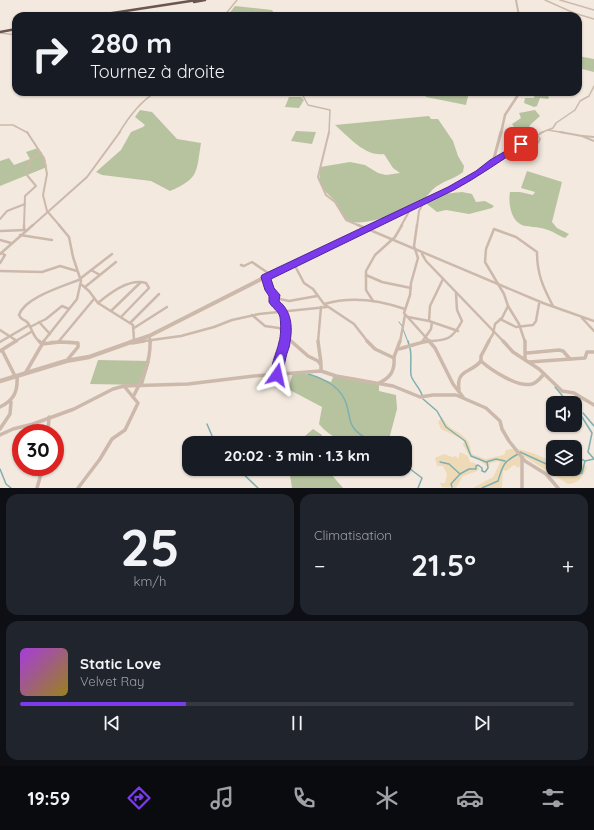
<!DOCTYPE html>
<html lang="fr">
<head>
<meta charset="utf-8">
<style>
  :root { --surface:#171b24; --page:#20242c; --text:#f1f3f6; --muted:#9ea1a6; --line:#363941; --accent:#7c3aed }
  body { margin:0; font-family:Quicksand,sans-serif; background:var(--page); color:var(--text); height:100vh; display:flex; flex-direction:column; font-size:15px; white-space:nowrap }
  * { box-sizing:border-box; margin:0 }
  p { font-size:13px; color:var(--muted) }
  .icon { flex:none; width:22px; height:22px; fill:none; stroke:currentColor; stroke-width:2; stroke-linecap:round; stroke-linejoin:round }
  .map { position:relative; height:488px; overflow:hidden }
  .details { display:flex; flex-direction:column; gap:6px; padding:6px; background:#0d0f14; flex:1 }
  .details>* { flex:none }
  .top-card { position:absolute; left:12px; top:12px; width:570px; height:84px; border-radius:12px; box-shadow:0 1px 3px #0004; background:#171b24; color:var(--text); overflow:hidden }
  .controls { position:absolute; left:546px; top:396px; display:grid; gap:8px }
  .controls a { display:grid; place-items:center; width:36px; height:36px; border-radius:8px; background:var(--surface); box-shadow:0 1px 3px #0004; font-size:20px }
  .speed { position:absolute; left:12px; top:424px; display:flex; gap:8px; font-size:20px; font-weight:700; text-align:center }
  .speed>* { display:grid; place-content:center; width:52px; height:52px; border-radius:50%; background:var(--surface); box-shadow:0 1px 3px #0004; line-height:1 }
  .speed .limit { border:6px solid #d22; background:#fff; color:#111 }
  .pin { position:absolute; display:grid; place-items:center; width:34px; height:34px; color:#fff; margin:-17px; border-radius:8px; box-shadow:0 2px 6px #0006 }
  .me { position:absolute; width:44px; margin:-22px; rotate:11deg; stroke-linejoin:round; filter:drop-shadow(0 0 3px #0008) }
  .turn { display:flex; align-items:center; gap:14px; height:84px; padding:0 12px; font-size:18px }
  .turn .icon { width:52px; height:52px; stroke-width:2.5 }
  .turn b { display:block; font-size:28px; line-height:34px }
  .big { font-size:30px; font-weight:700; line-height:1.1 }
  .details .card { flex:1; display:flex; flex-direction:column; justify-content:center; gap:6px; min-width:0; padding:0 14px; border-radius:12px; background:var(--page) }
  .details .dial { align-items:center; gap:0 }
  .dial b { font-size:52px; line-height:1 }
  .song { display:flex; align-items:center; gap:12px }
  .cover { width:48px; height:48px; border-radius:6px; background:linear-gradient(135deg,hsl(280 70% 55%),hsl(50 70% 35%)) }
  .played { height:4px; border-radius:2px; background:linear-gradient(90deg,var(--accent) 30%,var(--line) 30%) }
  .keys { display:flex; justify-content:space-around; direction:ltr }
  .heat { display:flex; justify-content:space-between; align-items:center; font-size:22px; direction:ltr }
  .details .tiles { flex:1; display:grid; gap:6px; grid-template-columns:1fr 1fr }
  .card:last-child { grid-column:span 2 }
  .trip { position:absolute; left:182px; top:436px; width:230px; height:40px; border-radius:12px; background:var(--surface); box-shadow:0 1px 3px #0004; font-weight:700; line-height:40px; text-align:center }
  .menu { display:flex; height:64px; justify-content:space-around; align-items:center; background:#090b0e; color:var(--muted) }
  .menu .icon { width:28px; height:28px }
  .menu .current { color:var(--accent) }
  .menu b { font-size:18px; color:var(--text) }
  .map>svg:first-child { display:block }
</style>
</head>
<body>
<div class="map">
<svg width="594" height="488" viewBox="0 0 594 488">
  <rect width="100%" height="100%" fill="#f3e9df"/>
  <g fill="#b7c39f">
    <path d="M 235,6 L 272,10 L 276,16 L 227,16 Z"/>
    <path d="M 578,56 L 594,59 L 594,72 L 578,68 Z"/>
    <path d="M 423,92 L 469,92 L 466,105 L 426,97 Z"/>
    <path d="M 538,92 L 546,94 L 549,97 L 548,99 L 540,98 L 537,106 L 534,107 L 524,103 L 525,98 L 534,98 L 535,93 Z"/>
    <path d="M 289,97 L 301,97 L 304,100 L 299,108 L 285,107 Z"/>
    <path d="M 140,110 L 152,112 L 177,139 L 201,143 C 196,172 200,178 170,191 L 151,181 L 102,175 L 96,172 L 121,150 L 131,132 L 143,127 L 145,125 L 135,117 Z"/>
    <path d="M 535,110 L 540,116 L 530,125 L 529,128 C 522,129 516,131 512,124 L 521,118 L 519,113 Z"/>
    <path d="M 429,116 L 431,119 L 438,119 L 453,141 L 458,156 L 464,166 L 463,172 C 456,178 446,180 439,185 C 432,188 429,195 423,200 C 411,209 358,231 346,219 C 341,215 339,206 335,201 C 322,188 318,186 320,167 L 350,162 L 365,165 L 378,173 L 386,175 L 400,173 L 393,168 L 384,154 C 365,157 348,136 335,125 Z"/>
    <path d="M 296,131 L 316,132 L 312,144 L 291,141 Z"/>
    <path d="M 38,148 L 45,159 L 47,167 L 0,186 L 0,161 L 9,158 L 14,165 L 30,159 L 26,152 Z"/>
    <path d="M 527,171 L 562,182 L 552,222 L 557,228 L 569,234 L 565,238 C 559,236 554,232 548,230 C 540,227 533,227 526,226 C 511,224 508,203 510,192 L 520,192 L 533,195 L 535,192 L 521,188 Z"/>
    <path d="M 462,192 L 472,194 L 476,202 L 485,201 L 494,206 L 492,208 L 469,214 L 446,210 L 437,212 L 427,204 C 430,194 453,193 462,192 Z"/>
    <path d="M 98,360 L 150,361 L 143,385 L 90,384 Z"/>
    <path d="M 293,373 L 303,373 L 331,382 L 334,375 L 350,377 L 379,383 L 379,391 L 396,395 L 397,409 L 388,443 C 362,443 338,447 319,424 L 322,407 L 288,389 Z"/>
    <path d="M 313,429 L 322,435 L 321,443 L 297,443 Z"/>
    <path d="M 289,469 L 334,469 L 331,474 L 343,488 L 292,488 Z"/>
  </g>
  <g fill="#eedab6">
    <path d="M 442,417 C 450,432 458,429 467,440 C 471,445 470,450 472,454 L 485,459 L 504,455 L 506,450 C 522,446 538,456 553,462 L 553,469 L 575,469 L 575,464 L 577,462 L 587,467 C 584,476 578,484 568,484 L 525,457 L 522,458 L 519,468 L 514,465 L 506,471 L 503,470 L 502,488 L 473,488 L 493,477 L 500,463 L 499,461 L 490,463 L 489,468 L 478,459 L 470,457 L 463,445 L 464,441 L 462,439 L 441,429 L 438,422 Z"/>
    <path d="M 460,452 L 468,456 L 470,462 L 475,463 L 479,469 L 477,471 L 463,476 L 456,488 L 442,487 L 440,483 L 445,483 L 447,474 L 443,466 L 437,466 L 435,458 L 444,454 L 452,457 L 456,456 L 458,459 Z"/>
  </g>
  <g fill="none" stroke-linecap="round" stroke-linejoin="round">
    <g stroke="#7eafb1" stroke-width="1">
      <path d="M 399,322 L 402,326"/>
      <path d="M 403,329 L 408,342"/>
    </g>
    <g stroke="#7eafb1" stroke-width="1.5">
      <path d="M 408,341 L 409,345"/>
      <path d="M 410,348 C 412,357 410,366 411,375 C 412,381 420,388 422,395"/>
      <path d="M 308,374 C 325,379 342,387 347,406 C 349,413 349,421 353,427 C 358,435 366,437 372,443"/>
      <path d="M 555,387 L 566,400 L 572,403"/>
      <path d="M 423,399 L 437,411 L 446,427 L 465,441 L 471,456 L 486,462 L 496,459 L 505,461"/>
      <path d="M 575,406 L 592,433 L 588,452 L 594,459"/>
      <path d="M 583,413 L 594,426"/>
      <path d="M 207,424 L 215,443"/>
      <path d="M 520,452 L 553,467"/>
      <path d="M 575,456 L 585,461"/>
      <path d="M 440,462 L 449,464 L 460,474 L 469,469 L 476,469 L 476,466 L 478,465 L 482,468 L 482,471 L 485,472 L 488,468 L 487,462"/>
      <path d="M 405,465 L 422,478 L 418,488"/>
      <path d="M 0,469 L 6,484 L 11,488"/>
      <path d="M 238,469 L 258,488"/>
      <path d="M 557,469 C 565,472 573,477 582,473 L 585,461 L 594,459"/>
      <path d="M 452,487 L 451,484 L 460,474"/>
      <path d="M 482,488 L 498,481 C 503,465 503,462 518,454"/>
    </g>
    <g stroke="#ccb9ab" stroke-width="1.5">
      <path d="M 545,0 L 574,13 L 594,19"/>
      <path d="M 560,0 L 594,10"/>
      <path d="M 224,16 L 237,0"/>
      <path d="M 1,33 L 16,35"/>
      <path d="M 301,92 L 308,105 L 330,110 L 329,133"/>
      <path d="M 0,125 L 13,125 L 28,133"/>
      <path d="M 548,130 L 566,133"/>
      <path d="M 119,133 C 128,118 141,101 156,92"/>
      <path d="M 540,133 L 553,128 L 556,123 L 575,110 L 580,101 L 589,96 L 594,86"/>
    </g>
    <g stroke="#ccb9ab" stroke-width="2">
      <path d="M 27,132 L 44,158 L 47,174 L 43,195 L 47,211 L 60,226"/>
      <path d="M 329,132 L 318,177 L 326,195 L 335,202 L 346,220 L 360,226"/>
      <path d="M 560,132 L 582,136 L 594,141"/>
      <path d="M 583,136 L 594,137"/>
      <path d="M 518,147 L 536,146 L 540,139 L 537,135"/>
      <path d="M 493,162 L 543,132"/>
      <path d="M 0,219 L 7,211 L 25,204"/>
      <path d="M 24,226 L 25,196 L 36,186 L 26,174 L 30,160 L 41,153"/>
      <path d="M 32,226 L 87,177 L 120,132"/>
      <path d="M 401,226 L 411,208"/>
      <path d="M 417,226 L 419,211 L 424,202"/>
    </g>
    <g stroke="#ccb9ab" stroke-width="2.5">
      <path d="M 358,225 L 543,303 L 594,321"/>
      <path d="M 417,225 L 414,246 L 418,258 L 411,283 L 410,295 L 404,313 L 430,342"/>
      <path d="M 24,230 L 24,225"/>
      <path d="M 0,231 L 25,230"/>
      <path d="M 20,235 L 52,240"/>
      <path d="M 0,240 L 11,243"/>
      <path d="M 0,254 L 33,225"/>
      <path d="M 422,254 L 426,261 L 504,342"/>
      <path d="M 0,263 L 5,255 L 1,253"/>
      <path d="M 294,264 L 304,283 L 313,289 L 324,304 L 354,324 L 368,342"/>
      <path d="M 241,265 L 244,266 L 252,262 L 271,275"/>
      <path d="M 91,270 L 100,275"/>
      <path d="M 0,271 L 42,272 L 60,266 L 77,271"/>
      <path d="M 366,275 L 382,282 L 411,288"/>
      <path d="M 265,277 C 268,286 274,293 274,302 L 284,312 L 286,337 L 292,342"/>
      <path d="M 81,278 L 112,254"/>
      <path d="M 82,285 L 89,291 L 98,303 L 133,325 L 134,340"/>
      <path d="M 85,287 L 116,262"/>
      <path d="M 275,298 L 289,301 L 317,296"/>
      <path d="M 373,301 L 366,290 L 366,271 L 375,255 L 395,237 L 402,225"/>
      <path d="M 98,303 C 110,293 129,278 146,283 L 149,288 L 121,317"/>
      <path d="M 324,304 C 351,296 379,300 405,309"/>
      <path d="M 508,306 L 519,324 L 525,342"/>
      <path d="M 111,311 L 141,282"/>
      <path d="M 252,315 L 265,326 L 279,328 L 285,333"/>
      <path d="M 408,317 L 429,321 L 458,331"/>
      <path d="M 582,318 L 594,331"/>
      <path d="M 500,319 L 516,327 L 533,325 L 536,321 L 539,304"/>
      <path d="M 429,321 L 430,306 L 443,279"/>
      <path d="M 39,322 L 50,334"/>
      <path d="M 130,323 L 159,294"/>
      <path d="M 30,327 L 46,319 L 62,306 L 69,309"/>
      <path d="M 134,328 L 167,307"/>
      <path d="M 0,330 L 17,341"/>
      <path d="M 149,336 L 151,342"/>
      <path d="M 59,341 L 94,299"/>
      <path d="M 0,342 L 29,325"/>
      <path d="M 14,342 L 31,332"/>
      <path d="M 40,342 C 32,336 32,327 27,322 C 23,319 21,320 19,315 C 25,297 64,286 81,279"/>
      <path d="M 43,342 L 77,299 L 81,281 L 73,257 L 69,237 L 59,225"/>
      <path d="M 51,342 L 73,342"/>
      <path d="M 137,342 L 181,336 L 214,327 L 232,320 L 259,314 L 327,307"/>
      <path d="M 284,342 L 285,337"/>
      <path d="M 318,342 L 321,307"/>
      <path d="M 400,342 L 405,315"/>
      <path d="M 421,342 C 444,339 450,344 462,321 L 457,310 L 456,293"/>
      <path d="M 422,342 L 431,329 L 432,322"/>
      <path d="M 488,342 L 493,334 L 495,324 L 502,318 L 508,306 L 504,294 L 485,262 L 486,249 L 494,229 L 516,237 L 537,252 C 537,274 543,287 553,306"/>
    </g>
    <g stroke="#ccb9ab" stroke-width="3.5">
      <path d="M 39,341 L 42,344 L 60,342 L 78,343 L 78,347 L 68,359"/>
      <path d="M 291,341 L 308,356 L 318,361 L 321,365 L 321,371"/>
      <path d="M 318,341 L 321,363"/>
      <path d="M 367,341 L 375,349 L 394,358 C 395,371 390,378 379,383"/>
      <path d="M 429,341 L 435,348 L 453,384 L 463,397"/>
      <path d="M 489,341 L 481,356 L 481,361 C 491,370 518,388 532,384 C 537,383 541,377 544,374"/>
      <path d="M 503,341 L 513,352 L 539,369 L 562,391 L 574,393 L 594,405"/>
      <path d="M 525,341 L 525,359"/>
      <path d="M 132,343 L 144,341"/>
      <path d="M 398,349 C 409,347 419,342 430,341"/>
      <path d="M 2,350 L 15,376"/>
      <path d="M 0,351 L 16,341"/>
      <path d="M 527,353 L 559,350 L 563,351 L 570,359"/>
      <path d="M 394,357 L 400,341"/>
      <path d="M 529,362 L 585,358 L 587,352 L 594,352"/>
      <path d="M 26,372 L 44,341"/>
      <path d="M 277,375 L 284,341"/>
      <path d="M 124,386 L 133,397"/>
      <path d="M 459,390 C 456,369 470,374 481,361"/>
      <path d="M 0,407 C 14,400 18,392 17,376"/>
      <path d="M 0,429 L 10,414 L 11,402"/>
      <path d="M 48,433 L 49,417"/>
      <path d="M 0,435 L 13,429 L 33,424 L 74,409 L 113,389 L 124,386 L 188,384 L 254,376 L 321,371 L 336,376 L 393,386 L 420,397 L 433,395 L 456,395 L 486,408 L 500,421 L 502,429 L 509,441 L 525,461 L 546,474 L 558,488"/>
      <path d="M 522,458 L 522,488"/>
      <path d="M 37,488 L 43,467"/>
      <path d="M 78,488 L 100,459 L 112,439 L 125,430 L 138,403 L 133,397 C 142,380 151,361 150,341"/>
    </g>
    <path stroke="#ccb9ab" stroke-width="2" d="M 516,0 L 519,16"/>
    <path stroke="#ccb9ab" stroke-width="2.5" d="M 501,133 L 505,115 L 520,92"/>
    <path stroke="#ccb9ab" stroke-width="3" d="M 373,226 L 473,176 L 493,162 L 501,132"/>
    <path stroke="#ccb9ab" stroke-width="4" d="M 131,342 L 149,336 L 273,273 L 312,256 L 375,225"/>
    <path stroke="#ccb9ab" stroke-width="4.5" d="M 0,381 L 66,361 L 89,357 L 134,341"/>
    <g stroke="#6a564e" stroke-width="2.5">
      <path d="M 194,2 L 205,0"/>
      <path d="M 93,16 L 197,0"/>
      <path d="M 0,32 L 16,29"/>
    </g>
  </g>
  <path fill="#7c3aed" stroke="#51269a" d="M 521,142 L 525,144 L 524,146 C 500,161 478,177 454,190 L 271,279 L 274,288 L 280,295 L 279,301 C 291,311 293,326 290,342 C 290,347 287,352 286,357 C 284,364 284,372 281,379 L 277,380 L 273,379 C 268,368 277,353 279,342 C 281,336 281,324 280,317 C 278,310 272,308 269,302 L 269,296 L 265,290 L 261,277 L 262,275 L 448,187 L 476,171 L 490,160 Z"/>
</svg>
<div class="controls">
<a><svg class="icon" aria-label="sound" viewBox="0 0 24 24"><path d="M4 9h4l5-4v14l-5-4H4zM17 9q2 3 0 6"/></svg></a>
<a><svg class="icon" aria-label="layers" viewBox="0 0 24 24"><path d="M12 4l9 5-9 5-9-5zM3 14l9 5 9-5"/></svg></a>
</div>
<div class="speed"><div class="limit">30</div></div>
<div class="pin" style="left:521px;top:144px;background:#d93025"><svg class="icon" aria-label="arrive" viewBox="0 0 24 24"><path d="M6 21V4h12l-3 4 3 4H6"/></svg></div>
<svg class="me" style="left:277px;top:375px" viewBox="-20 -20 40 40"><path d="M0-17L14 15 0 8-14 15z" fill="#7c3aed" stroke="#fff" stroke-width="4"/></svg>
<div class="trip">20:02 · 3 min · 1.3 km</div>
<div class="top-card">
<div class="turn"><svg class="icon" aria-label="right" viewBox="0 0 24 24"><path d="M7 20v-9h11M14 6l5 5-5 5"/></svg><div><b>280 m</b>Tournez à droite</div></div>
</div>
</div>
<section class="details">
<div class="tiles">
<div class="card dial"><b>25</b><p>km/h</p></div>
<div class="card"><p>Climatisation</p>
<div class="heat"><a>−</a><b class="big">21.5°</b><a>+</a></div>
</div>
<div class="card">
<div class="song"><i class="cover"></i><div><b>Static Love</b><p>Velvet Ray</p></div></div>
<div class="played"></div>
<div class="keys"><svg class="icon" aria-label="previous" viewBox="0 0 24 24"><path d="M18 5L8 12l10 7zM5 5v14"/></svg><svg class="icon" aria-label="pause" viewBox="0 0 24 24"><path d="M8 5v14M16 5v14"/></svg><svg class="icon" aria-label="next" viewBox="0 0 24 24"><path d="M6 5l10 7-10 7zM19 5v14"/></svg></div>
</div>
</div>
</section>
<nav class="menu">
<b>19:59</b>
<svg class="icon current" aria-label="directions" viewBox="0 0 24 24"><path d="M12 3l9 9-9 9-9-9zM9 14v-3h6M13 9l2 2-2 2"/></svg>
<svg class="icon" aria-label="music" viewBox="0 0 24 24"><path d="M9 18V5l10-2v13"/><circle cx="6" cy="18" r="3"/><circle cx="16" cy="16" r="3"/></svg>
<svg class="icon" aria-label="phone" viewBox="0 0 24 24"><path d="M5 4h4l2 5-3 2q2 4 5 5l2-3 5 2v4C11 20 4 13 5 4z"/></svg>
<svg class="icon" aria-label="climate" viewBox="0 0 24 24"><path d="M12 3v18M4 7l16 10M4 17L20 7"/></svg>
<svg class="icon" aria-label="car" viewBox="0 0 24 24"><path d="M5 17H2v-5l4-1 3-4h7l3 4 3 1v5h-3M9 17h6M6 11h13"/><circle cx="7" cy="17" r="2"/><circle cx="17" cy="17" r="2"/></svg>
<svg class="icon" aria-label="filters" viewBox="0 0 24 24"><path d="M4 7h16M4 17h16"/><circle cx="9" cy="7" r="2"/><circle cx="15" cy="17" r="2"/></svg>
</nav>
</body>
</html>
